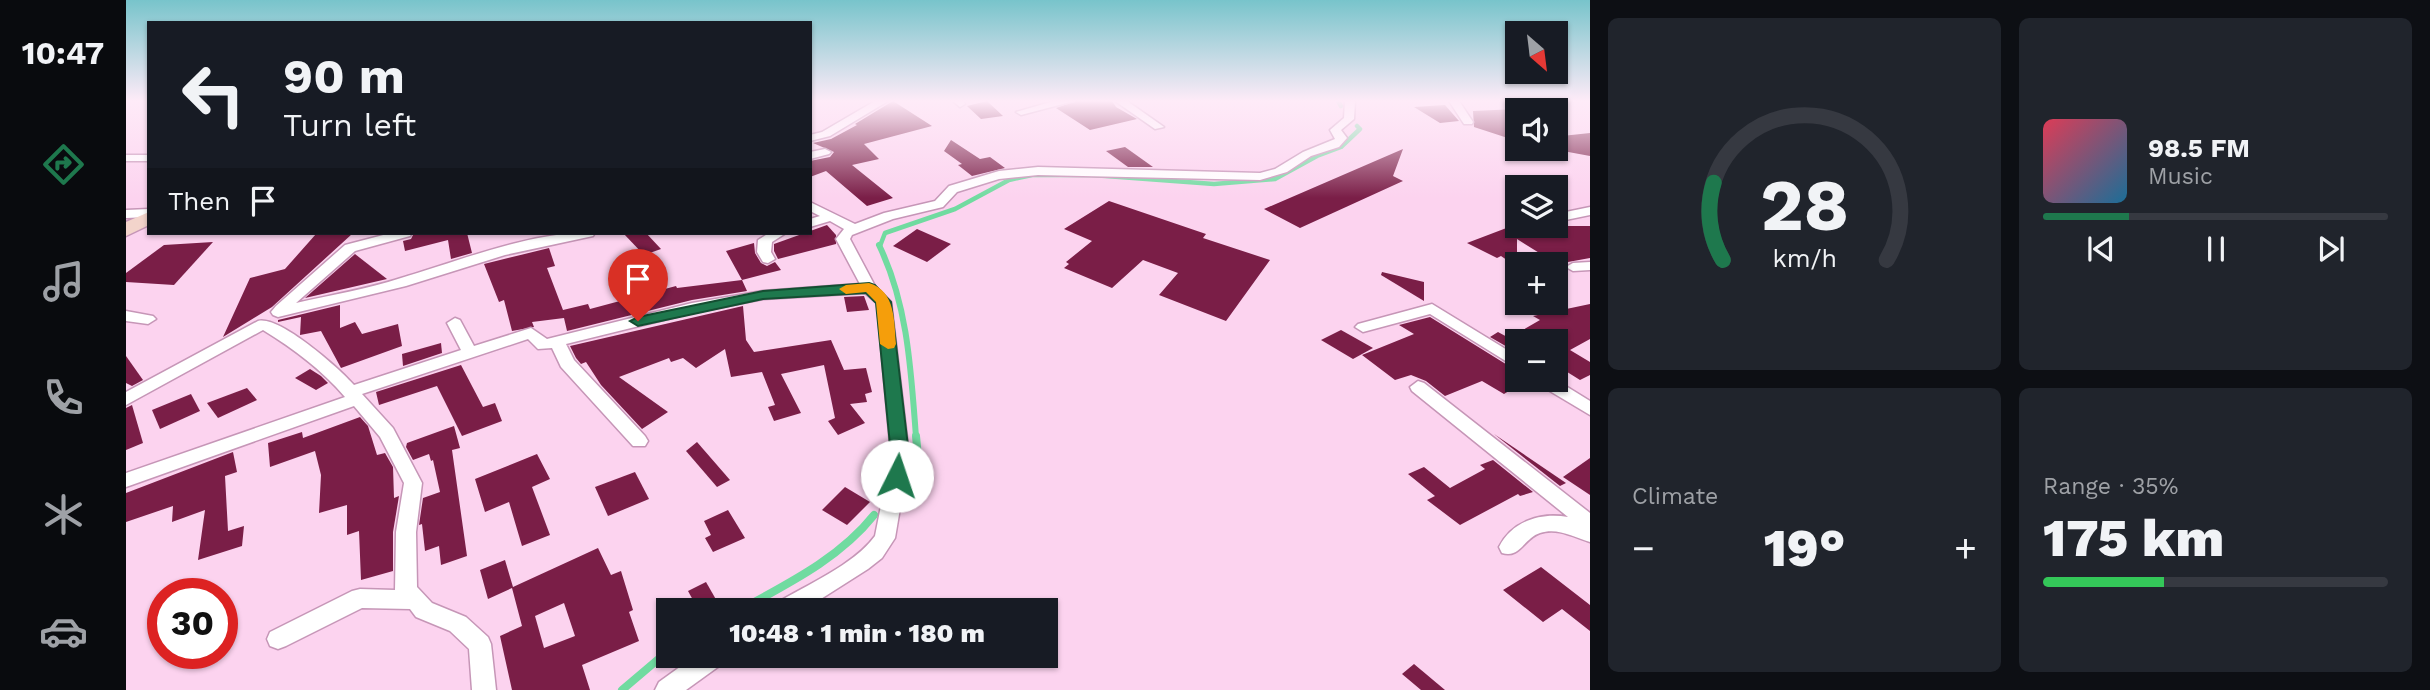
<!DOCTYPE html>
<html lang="en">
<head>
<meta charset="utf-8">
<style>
  :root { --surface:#171b24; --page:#20242c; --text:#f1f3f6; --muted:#9ea1a6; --line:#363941; --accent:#1e784d }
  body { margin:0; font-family:"Work Sans",sans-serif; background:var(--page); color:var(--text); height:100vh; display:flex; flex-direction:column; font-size:26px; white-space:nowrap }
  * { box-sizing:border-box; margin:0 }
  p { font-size:23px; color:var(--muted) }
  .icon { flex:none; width:38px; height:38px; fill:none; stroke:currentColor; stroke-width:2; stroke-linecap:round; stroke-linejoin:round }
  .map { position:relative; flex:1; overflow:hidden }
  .sheet { display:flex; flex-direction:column; gap:18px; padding:18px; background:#0d0f14; width:840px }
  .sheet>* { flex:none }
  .top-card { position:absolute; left:21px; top:21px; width:665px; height:214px; border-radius:0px; box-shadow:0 2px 5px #0004; background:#171b24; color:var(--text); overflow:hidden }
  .needle { width:46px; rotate:152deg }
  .controls { position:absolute; left:1379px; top:21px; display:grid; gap:14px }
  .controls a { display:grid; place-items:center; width:63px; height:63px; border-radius:0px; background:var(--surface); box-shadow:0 2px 5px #0004; font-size:35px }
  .speed { position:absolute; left:21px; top:578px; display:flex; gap:14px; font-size:35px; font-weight:700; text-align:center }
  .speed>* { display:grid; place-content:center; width:91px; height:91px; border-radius:50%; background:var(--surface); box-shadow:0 2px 5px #0004; line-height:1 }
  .speed .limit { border:10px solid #d22; background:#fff; color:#111 }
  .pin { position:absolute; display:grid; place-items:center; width:60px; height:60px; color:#fff; margin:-72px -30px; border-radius:50% 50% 50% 0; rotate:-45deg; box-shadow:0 0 7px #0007 }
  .pin .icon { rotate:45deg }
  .me { position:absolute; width:77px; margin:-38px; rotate:4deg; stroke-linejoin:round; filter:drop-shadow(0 0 5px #0008) }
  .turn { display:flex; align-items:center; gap:24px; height:147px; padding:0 21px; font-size:32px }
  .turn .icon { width:91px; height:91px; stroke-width:2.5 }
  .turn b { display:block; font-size:49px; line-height:60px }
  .then { display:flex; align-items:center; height:66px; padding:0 21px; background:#0003; gap:14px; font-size:26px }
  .big { font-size:52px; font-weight:800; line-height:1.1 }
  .sheet .tile { flex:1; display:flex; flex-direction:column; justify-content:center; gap:10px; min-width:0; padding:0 24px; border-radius:10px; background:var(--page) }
  .sheet .dial { align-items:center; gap:0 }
  .dial svg { height:182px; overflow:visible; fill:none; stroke:var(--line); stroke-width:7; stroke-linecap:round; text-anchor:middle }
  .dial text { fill:var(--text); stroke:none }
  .song { display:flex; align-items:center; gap:21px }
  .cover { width:84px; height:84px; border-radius:10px; background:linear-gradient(135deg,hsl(350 70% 55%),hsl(200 70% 35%)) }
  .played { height:7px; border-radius:4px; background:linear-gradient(90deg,var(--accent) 25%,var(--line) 25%) }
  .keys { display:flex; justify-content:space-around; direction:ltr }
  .heat { display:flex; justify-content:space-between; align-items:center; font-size:38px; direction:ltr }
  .charge { height:10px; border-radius:5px; background:linear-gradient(90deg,#34c759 35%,var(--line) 0) }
  .sheet .tiles { flex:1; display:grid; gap:18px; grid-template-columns:repeat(2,1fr) }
  .trip { position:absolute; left:530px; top:598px; width:402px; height:70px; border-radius:0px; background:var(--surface); box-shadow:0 2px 5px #0004; font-weight:800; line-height:70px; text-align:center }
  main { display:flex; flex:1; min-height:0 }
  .menu { display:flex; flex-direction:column; width:126px; justify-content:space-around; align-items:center; background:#090b0e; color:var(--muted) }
  .menu .icon { width:49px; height:49px }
  .menu .current { color:var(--accent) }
  .menu b { font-size:32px; color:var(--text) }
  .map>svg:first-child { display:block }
</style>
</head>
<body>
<main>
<nav class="menu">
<b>10:47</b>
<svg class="icon current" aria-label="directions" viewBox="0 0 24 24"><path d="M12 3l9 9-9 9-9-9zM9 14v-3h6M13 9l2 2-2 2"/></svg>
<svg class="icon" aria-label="music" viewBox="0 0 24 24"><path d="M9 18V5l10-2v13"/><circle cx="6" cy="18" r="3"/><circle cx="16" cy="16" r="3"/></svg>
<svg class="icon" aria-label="phone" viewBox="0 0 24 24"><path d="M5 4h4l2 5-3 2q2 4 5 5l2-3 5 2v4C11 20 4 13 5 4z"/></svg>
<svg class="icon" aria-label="climate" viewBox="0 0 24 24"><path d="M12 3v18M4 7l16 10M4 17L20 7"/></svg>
<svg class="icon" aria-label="car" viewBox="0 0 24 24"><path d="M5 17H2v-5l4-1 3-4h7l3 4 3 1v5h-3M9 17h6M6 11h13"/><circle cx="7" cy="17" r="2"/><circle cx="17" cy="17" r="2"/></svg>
</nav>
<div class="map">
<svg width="1464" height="690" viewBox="0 0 1464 690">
  <rect width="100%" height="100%" fill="#fcd3ef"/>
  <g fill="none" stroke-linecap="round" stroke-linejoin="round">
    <g stroke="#70dba0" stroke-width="4.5">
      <path d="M 1212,101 L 1215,106"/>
      <path d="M 754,246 L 759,233 L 829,209 L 883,180 L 906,175 L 966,175 L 1088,184 L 1149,179 L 1191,156 L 1215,147 L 1234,129 L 1231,126"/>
    </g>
    <path stroke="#70dba0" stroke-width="6" d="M 753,245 C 782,305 785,371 790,437"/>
    <g stroke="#70dba0" stroke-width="8">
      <path d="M 787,464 L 792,457 L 790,436"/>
      <path d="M 612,611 C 661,584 713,559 748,515"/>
      <path d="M 496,690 L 542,651"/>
    </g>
  </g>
  <g fill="#7a1e47" fill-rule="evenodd">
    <path d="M 767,101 L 806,126 L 738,144 L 753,159 L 726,165 L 767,198 L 741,206 L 700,171 L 684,177 L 684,161 L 704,157 L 708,152 L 687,143 L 705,139 L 731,125 L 729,124 Z"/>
    <path d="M 861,101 L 877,116 L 855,119 L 841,106 Z"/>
    <path d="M 950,101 L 986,101 L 990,107 L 1011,119 L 964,130 L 930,108 Z"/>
    <path d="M 1319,105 L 1333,121 L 1314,123 L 1288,107 Z"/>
    <path d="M 1391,109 L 1391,141 L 1348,127 L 1347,111 Z"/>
    <path d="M 1464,133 L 1464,156 L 1437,151 L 1436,136 Z"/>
    <path d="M 825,140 L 854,159 L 864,157 L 879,168 L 846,176 L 832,165 L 836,164 L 818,151 Z"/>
    <path d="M 999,147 L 1027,167 L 1002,167 L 980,151 Z"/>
    <path d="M 1277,149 L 1267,176 L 1277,181 L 1174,228 L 1138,209 Z"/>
    <path d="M 983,201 L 1080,234 L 1077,238 L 1144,260 L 1100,321 L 1033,295 L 1052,273 L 1017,260 L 986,288 L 938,268 L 943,264 L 940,262 L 966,241 L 938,229 Z"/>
    <path d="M 1391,224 L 1391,236 L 1418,226 L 1464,226 L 1464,258 L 1431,264 L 1391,239 L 1391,267 L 1375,256 L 1371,258 L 1341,243 Z"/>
    <path d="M 701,225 L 710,235 L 710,244 L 652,259 L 648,251 L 648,244 Z"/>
    <path d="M 791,229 L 825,244 L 801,262 L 767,246 Z"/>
    <path d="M 288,233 L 341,233 L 346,253 L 325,259 L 322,240 L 279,251 L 277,241 L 285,239 Z"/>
    <path d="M 497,233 L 520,233 L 535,249 L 518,255 Z"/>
    <path d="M 190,234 L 226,234 L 146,307 L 97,337 L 124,278 L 159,269 Z"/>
    <path d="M 87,242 L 48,285 L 0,282 L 0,273 L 38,245 Z"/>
    <path d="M 628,243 L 629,253 L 635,263 L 641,266 L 649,262 L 655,270 L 616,280 L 600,251 Z"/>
    <path d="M 423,248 L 429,266 L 421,268 L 437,310 L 462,304 L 464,309 L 550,286 L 551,288 L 616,280 L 621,291 L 566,300 L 441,331 L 438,318 L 406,322 L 408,327 L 386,331 L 378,300 L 373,302 L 358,264 Z"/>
    <path d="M 229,254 L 261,279 L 179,298 Z"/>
    <path d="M 1256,272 L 1298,282 L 1298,301 L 1255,275 Z"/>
    <path d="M 738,296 L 743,310 L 721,312 L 718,297 Z"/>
    <path d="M 1464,304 L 1464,339 L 1444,350 L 1464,362 L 1464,375 L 1454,380 L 1430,365 L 1430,341 L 1391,341 L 1390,352 L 1364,337 L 1372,332 L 1383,338 L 1414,320 L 1407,316 Z"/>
    <path d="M 214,305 L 214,328 L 229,322 L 236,334 L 272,324 L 276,346 L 215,368 L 195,331 L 174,335 L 175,317 L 152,322 L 152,320 Z"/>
    <path d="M 617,306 L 620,340 L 628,352 L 705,340 L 718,370 L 740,368 L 746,392 L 739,394 L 741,402 L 724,404 L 739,423 L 712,435 L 702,421 L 709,418 L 698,365 L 655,374 L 675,413 L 648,421 L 642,407 L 649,405 L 636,372 L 605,377 L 599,349 L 570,368 L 557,358 L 545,362 L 543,358 L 493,377 L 542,412 L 516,429 L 475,385 L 460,362 L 455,364 L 450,358 L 444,346 Z"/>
    <path d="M 1304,317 L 1391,371 L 1391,386 L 1378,394 L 1356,381 L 1319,396 L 1300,381 L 1285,375 L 1269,380 L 1236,355 L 1288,334 L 1273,325 Z"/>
    <path d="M 1215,330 L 1247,348 L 1227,359 L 1195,340 Z"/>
    <path d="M 315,343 L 316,353 L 277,366 L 276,354 Z"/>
    <path d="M 0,356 L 17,380 L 6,386 L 0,383 Z"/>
    <path d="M 335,365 L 357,407 L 369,403 L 376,421 L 336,436 L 311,386 L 253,405 L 250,392 Z"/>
    <path d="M 184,369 L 195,376 L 202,383 L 190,390 L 169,378 Z"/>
    <path d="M 121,388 L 131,400 L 92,418 L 81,403 Z"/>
    <path d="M 65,394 L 74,411 L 34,429 L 26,410 Z"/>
    <path d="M 6,405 L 17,443 L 0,450 L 0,408 Z"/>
    <path d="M 234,417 L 242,426 L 251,455 L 259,453 L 267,467 L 268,498 L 273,496 L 267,532 L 267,571 L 235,580 L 233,531 L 221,535 L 221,505 L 193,513 L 195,475 L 189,451 L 144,467 L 142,443 L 176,432 L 177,438 Z"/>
    <path d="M 328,426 L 334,448 L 326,450 L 341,556 L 315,565 L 313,546 L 299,551 L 296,524 L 293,525 L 297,498 L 314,492 L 307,460 L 305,461 L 303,454 L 287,460 L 280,447 L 281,443 Z"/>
    <path d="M 1368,434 L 1440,483 L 1434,486 Z"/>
    <path d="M 571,442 L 604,480 L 591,487 L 560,451 Z"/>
    <path d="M 107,452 L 111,472 L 99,476 L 102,531 L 118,526 L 116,546 L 72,560 L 79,510 L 46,522 L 47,506 L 0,522 L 0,493 Z"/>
    <path d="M 411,454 L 424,479 L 406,487 L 424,535 L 396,546 L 383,502 L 359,512 L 349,479 Z"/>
    <path d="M 1464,458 L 1464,495 L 1437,477 Z"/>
    <path d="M 1367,460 L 1407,492 L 1394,496 L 1392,494 L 1334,525 L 1301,500 L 1309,496 L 1282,474 L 1298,467 L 1324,488 L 1359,469 L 1354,465 Z"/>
    <path d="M 509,472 L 523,499 L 482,516 L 469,487 Z"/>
    <path d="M 719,487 L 744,502 L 721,525 L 696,510 Z"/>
    <path d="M 602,510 L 619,538 L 587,552 L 579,538 L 585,535 L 578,521 Z"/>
    <path d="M 472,548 L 485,575 L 495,571 L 507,610 L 503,612 L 513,641 L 456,665 L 464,690 L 386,690 L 374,636 L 396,626 L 386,588 L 362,599 L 354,570 L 379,560 L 387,587 ZM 438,603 L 449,636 L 418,648 L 409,616 Z"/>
    <path d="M 1415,567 L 1464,605 L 1464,631 L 1436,609 L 1417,622 L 1377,590 Z"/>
    <path d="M 580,582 L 592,603 L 573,611 L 562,591 Z"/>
    <path d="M 1288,664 L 1319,690 L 1295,690 L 1276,674 Z"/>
  </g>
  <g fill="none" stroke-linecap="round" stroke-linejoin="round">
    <defs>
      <g id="street">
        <path d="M 749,101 L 762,101 L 704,136 L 684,141 L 684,135 L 696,132 Z"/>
        <path d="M 827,101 L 837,101 L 839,104 L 834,107 Z"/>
        <path d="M 928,101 L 948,101 L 895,115 L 890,112 Z"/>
        <path d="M 989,101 L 1001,101 L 1038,127 L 1029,129 Z"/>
        <path d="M 1219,101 L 1229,101 L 1228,119 L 1215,130 L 1221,138 L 1213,147 L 1185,156 L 1161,172 L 1134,180 L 912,175 L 873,179 L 831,192 L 817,207 L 767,219 L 726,235 L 724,239 L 749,286 L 765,302 L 783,455 L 769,538 L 756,558 L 742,569 L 676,611 L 646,611 L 649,604 C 680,585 728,565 749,536 L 765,455 L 751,303 L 739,293 L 637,299 L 566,313 L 440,344 L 448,360 L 519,436 L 522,441 L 519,446 L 507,446 L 435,367 L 426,348 L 412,349 L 402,339 L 236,394 L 267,428 L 296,483 L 290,532 L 291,587 L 306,603 L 340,617 L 362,637 L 365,644 L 370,690 L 346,690 L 343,649 L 324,631 L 290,617 L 284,609 L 236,608 L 160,646 L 152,649 L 144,646 L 141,639 L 144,632 L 226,591 L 234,589 L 269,590 L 270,532 L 278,483 L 254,437 L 228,406 L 0,487 L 0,473 L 219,397 C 195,369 168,349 137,330 L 0,405 L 0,392 L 132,321 C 153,315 213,368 228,385 L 335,350 L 321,323 L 329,318 L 334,320 L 348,346 L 405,328 L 421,339 L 566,303 L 637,291 L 734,284 L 710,239 L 718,229 L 704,221 L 684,227 L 684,219 L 694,216 L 684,211 L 684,202 L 729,224 L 758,213 L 809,201 L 823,186 L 873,171 L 912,167 L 1134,173 L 1149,169 L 1177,152 L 1209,139 L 1204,130 L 1218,118 Z"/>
        <path d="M 1323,101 L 1333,101 L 1347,122 L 1346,124 L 1338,124 Z"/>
        <path d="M 699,149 L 705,152 L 703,154 L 684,159 L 684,152 Z"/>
        <rect x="0" y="155" width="23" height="6"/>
        <path d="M 1464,207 L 1464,215 L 1430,222 L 1430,214 Z"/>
        <path d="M 23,209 L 23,217 L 0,218 L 0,210 Z"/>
        <path d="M 265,233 L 286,233 L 284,236 L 229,251 L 170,303 C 205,295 241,289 275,278 C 333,261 409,230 469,233 L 467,236 L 379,255 L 280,286 L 152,317 L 147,315 L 145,312 L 150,306 L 219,245 Z"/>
        <path d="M 643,233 L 660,233 L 646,242 L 645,252 L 649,259 L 642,263 L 637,262 L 631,252 L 632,240 Z"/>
        <path d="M 1464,262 L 1464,270 L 1447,271 L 1440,267 L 1447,263 Z"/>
        <path d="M 1306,304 L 1391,356 L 1391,368 L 1304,314 L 1237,332 L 1229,327 L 1232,324 Z"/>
        <path d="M 0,311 L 27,316 L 30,319 L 22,324 L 0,321 Z"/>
        <path d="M 1410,380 L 1430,380 L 1464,401 L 1464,415 L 1412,384 Z"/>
        <path d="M 1292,381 L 1298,383 L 1464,513 L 1464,542 C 1448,537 1431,527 1414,533 C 1398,538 1394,559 1376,553 L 1373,547 C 1386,521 1415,512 1442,517 L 1286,391 L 1284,387 Z"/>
        <path d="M 569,656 L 599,656 L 596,664 L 560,690 L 529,690 L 533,682 Z"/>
      </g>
      <path id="secondary" d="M 23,212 L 23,225 L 0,236 L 0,222 Z"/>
    </defs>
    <use href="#street" stroke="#c696b7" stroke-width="3"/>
    <use href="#secondary" stroke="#c696b7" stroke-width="3"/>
    <use href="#street" fill="#fff" fill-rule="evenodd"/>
    <use href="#secondary" fill="#f3d4cb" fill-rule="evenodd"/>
  </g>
  <linearGradient id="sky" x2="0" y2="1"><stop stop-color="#78c4cb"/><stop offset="0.51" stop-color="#feebf8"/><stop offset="1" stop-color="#feebf8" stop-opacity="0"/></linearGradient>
  <rect width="1464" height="198" fill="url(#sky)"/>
  <path fill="#1e784d" stroke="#144e32" stroke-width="2" d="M 743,283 L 749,285 L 765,302 L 783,455 L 777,481 L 771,483 L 764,481 L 761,476 L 765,455 L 750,303 L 740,293 L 637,299 L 512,326 L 504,321 L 512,317 L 637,291 Z"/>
  <path fill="#f59e0b" d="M 743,283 C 770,291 768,322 770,344 L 768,348 L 762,349 L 754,344 L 750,302 L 740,292 L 720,294 L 713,289 L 720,285 Z"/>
</svg>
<div class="controls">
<a><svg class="needle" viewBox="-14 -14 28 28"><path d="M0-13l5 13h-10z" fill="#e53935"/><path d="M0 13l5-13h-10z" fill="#9ea1a6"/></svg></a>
<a><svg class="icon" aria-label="sound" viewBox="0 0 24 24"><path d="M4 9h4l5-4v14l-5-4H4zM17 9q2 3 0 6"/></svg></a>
<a><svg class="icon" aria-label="layers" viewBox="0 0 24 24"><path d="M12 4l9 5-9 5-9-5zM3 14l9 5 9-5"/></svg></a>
<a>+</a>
<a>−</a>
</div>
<div class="speed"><div class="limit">30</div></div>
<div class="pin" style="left:512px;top:321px;background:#d93025"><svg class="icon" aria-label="arrive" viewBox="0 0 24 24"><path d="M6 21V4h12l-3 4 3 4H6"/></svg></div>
<svg class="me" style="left:771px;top:476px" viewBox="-20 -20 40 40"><circle r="19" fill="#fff"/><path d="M0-13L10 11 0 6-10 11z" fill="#1e784d"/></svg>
<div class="trip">10:48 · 1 min · 180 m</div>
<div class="top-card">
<div class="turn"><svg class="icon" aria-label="left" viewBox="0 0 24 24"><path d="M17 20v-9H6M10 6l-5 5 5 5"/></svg><div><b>90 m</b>Turn left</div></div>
<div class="then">Then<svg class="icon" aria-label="arrive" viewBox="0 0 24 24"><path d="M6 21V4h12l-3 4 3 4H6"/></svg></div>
</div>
</div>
<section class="sheet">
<div class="tiles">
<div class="tile dial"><svg viewBox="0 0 100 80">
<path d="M14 69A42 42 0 1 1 86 69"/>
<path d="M14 69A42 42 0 0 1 10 35" stroke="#1e784d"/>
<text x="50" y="56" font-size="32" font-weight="700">28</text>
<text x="50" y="72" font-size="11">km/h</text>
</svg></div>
<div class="tile">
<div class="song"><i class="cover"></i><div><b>98.5 FM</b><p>Music</p></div></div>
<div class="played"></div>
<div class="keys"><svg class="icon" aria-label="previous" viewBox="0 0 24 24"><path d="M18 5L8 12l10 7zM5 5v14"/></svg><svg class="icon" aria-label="pause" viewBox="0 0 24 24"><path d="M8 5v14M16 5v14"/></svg><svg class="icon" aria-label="next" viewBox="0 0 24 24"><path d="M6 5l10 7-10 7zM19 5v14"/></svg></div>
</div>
<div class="tile"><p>Climate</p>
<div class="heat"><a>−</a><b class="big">19°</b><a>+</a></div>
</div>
<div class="tile"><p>Range · 35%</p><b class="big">175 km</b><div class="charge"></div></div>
</div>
</section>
</main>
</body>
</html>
